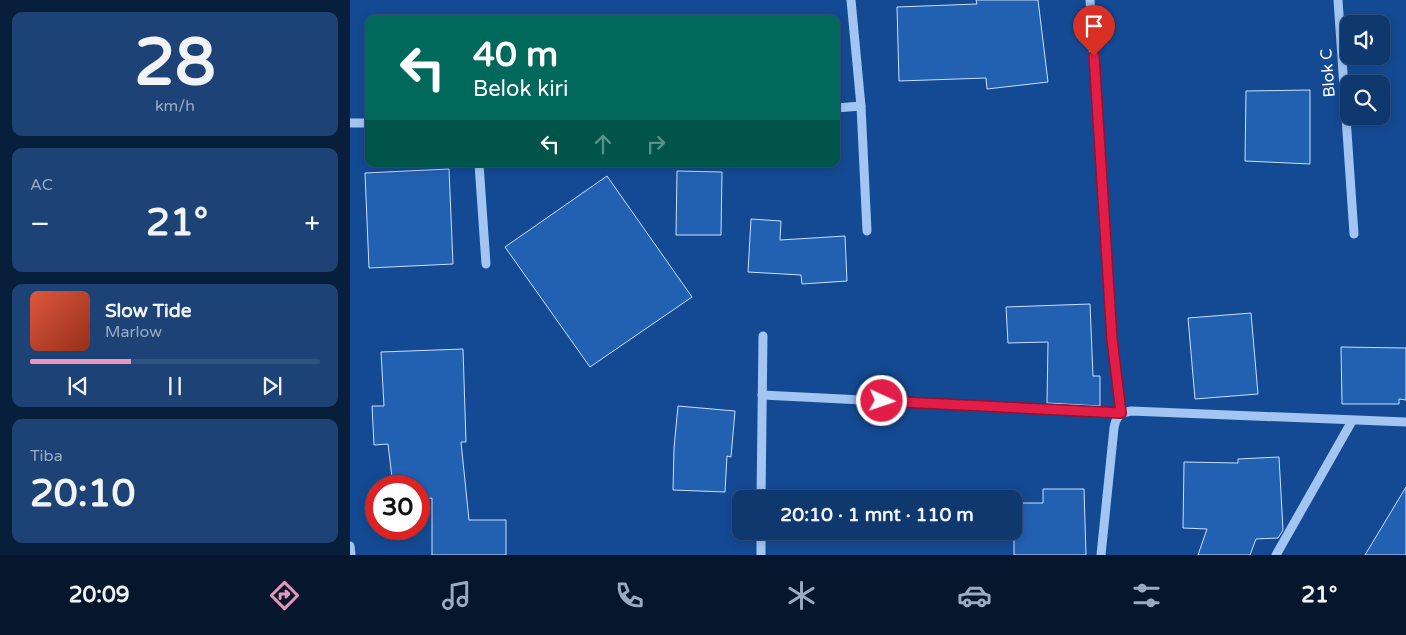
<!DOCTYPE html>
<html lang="id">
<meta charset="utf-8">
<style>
body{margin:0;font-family:"Varela Round",sans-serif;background:#1d4376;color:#f1f3f6;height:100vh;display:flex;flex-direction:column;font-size:19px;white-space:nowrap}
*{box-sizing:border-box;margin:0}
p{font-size:16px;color:#9bacc2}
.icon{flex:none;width:28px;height:28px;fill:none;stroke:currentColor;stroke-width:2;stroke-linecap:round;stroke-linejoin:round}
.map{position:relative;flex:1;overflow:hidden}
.sheet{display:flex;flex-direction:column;gap:12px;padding:12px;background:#081f3c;width:350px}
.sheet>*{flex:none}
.guide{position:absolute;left:15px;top:15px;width:475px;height:152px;border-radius:10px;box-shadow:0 2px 8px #0003,0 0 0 1px #2f5281;background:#00695c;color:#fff;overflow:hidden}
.tools{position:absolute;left:990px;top:15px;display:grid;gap:10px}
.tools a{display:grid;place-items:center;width:50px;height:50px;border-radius:10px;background:#0f386e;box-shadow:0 2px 8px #0003,0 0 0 1px #2f5281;font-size:25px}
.speed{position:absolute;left:15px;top:475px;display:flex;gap:10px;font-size:25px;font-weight:700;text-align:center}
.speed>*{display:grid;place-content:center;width:65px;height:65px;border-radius:50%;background:#0f386e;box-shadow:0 2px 8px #0003,0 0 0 1px #2f5281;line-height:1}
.speed .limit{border:8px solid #d22;background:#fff;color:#111}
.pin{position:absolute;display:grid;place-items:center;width:42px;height:42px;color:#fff;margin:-51px -21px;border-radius:50% 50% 50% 0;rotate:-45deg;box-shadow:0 0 5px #0007}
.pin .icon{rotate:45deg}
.me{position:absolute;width:55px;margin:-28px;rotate:93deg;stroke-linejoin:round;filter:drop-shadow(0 0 4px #0008)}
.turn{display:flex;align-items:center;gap:18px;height:105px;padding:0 25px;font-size:22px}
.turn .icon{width:65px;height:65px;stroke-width:2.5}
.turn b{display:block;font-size:35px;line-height:42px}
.lanes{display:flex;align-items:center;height:48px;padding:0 25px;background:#0003;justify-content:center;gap:25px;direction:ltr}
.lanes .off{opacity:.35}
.big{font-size:38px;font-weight:700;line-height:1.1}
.sheet .tile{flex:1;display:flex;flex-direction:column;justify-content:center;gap:8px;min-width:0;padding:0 18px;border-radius:10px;background:#1d4376}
.sheet .dial{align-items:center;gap:0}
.dial b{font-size:65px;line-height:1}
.song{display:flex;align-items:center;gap:15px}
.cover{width:60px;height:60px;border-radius:8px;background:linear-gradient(135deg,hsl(10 70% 55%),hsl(10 70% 35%))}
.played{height:5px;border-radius:2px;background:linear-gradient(90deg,#e797bd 35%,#2f5281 35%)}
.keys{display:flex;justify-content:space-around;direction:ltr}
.heat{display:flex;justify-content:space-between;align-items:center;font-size:28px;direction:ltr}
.trip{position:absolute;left:382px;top:490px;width:290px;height:50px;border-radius:10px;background:#0f386e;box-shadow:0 2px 8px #0003,0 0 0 1px #2f5281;font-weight:700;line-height:50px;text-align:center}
.tabs{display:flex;height:80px;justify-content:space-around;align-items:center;background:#06162c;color:#9bacc2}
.tabs .icon{width:35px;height:35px}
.tabs .on{color:#e797bd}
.tabs b{font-size:22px;color:#f1f3f6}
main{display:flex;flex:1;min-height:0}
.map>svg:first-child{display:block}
</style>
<main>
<section class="sheet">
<div class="tile dial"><b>28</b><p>km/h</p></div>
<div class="tile"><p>AC</p>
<div class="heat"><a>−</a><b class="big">21°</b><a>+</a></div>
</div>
<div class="tile">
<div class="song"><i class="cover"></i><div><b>Slow Tide</b><p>Marlow</p></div></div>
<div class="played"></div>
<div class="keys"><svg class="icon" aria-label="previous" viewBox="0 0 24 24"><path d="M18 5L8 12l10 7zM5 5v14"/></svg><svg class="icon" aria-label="pause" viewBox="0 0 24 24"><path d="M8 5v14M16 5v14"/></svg><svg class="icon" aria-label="next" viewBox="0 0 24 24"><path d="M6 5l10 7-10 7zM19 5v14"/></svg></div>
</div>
<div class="tile"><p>Tiba</p><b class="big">20:10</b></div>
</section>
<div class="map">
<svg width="1056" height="555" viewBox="0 0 1056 555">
<rect width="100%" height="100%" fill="#144a93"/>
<g fill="#2260b2" stroke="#c9e0fc">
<path d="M 626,0 L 688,0 L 698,82 L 637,89 L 636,78 L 549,81 L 547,7 L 627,4 Z"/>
<path d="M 960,90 L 960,164 L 895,161 L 896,91 Z"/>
<path d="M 99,169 L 103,264 L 19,268 L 15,173 Z"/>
<path d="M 327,171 L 372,172 L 371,235 L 326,235 Z"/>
<path d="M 257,176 L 342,297 L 240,367 L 155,247 Z"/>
<path d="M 401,219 L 431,221 L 430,240 L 495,236 L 497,281 L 452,284 L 451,275 L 398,272 Z"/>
<path d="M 740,304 L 743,376 L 750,376 L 750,406 L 697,403 L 698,342 L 658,343 L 656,307 Z"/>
<path d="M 901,313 L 908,394 L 845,399 L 838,318 Z"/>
<path d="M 991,347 L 1056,348 L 1056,400 L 1049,399 L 1049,404 L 992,404 Z"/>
<path d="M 113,349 L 116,442 L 111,442 L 119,520 L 156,520 L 156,555 L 82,555 L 82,498 L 69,500 L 69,486 L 43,486 L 38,444 L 24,445 L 22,406 L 34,406 L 31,352 Z"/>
<path d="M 328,406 L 385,411 L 381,457 L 377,456 L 375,492 L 323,490 L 324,448 Z"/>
<path d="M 929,457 L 933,530 L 928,538 L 906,539 L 900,555 L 848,555 L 857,529 L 833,528 L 834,462 L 888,463 L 888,459 Z"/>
<path d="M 1056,487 L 1056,555 L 1015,555 Z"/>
<path d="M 693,489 L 734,489 L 736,555 L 664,555 L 664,503 L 693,503 Z"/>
</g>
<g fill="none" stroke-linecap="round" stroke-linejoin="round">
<g stroke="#a2c5f2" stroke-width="9">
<path d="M 501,0 L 511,106 L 517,231"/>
<path d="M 988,0 L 1004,234"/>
<path d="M 486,108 L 511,106"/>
<path d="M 0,123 L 19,123"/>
<path d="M 129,164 L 136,264"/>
<path d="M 412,395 L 771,413 L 762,339 L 740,0"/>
<path d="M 411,499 L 413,336"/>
<path d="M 0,546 L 1,555"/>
<path d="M 411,555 L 411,531"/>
<path d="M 751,555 L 764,428 C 766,417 769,413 781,411 L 1056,422"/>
<path d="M 926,555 L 1002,421"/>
</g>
</g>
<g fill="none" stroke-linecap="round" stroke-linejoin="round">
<defs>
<path id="route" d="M 532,401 L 771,413 L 762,339 L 744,56"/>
</defs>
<use href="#route" stroke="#92132f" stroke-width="12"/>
<use href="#route" stroke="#e11d48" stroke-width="9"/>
</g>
<g text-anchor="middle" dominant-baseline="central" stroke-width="5" stroke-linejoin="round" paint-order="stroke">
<g font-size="16" fill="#fff" stroke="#144a93">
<text transform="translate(978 73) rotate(-94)">Blok C</text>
</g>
</g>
</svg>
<div class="tools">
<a><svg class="icon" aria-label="sound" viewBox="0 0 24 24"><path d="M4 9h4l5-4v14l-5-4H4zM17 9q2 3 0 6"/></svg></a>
<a><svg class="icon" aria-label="search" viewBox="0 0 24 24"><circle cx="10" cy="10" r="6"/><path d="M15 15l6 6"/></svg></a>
</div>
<div class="speed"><div class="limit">30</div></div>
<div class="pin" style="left:744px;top:56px;background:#d93025"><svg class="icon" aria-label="arrive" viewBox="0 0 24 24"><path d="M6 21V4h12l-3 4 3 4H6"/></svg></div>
<svg class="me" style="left:532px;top:401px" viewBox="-20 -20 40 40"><circle r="17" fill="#e11d48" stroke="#fff" stroke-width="3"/><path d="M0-11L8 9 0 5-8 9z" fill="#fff"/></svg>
<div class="trip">20:10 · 1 mnt · 110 m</div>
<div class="guide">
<div class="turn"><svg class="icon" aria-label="left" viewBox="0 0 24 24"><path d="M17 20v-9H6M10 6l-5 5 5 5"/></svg><div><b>40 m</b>Belok kiri</div></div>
<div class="lanes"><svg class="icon" aria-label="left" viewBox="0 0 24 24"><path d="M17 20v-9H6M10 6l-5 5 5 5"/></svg><svg class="icon off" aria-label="ahead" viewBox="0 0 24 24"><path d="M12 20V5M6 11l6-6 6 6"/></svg><svg class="icon off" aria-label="right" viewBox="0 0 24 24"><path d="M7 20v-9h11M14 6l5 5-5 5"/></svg></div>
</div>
</div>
</main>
<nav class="tabs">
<b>20:09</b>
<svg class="icon on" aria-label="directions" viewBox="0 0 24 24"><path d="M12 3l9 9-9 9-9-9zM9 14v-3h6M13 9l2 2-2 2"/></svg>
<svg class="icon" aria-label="music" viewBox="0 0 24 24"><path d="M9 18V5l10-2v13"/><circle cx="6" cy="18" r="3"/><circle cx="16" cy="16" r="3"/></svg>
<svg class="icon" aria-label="phone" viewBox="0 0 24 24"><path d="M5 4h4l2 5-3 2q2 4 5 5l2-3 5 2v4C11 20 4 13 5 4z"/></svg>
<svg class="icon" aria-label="climate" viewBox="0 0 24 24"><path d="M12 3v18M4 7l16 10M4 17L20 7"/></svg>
<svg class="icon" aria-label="car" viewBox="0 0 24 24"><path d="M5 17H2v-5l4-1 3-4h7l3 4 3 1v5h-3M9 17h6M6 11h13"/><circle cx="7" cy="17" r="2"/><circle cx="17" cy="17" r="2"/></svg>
<svg class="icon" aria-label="filters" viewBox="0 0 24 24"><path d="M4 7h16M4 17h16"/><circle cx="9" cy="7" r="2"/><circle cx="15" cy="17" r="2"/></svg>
<b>21°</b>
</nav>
